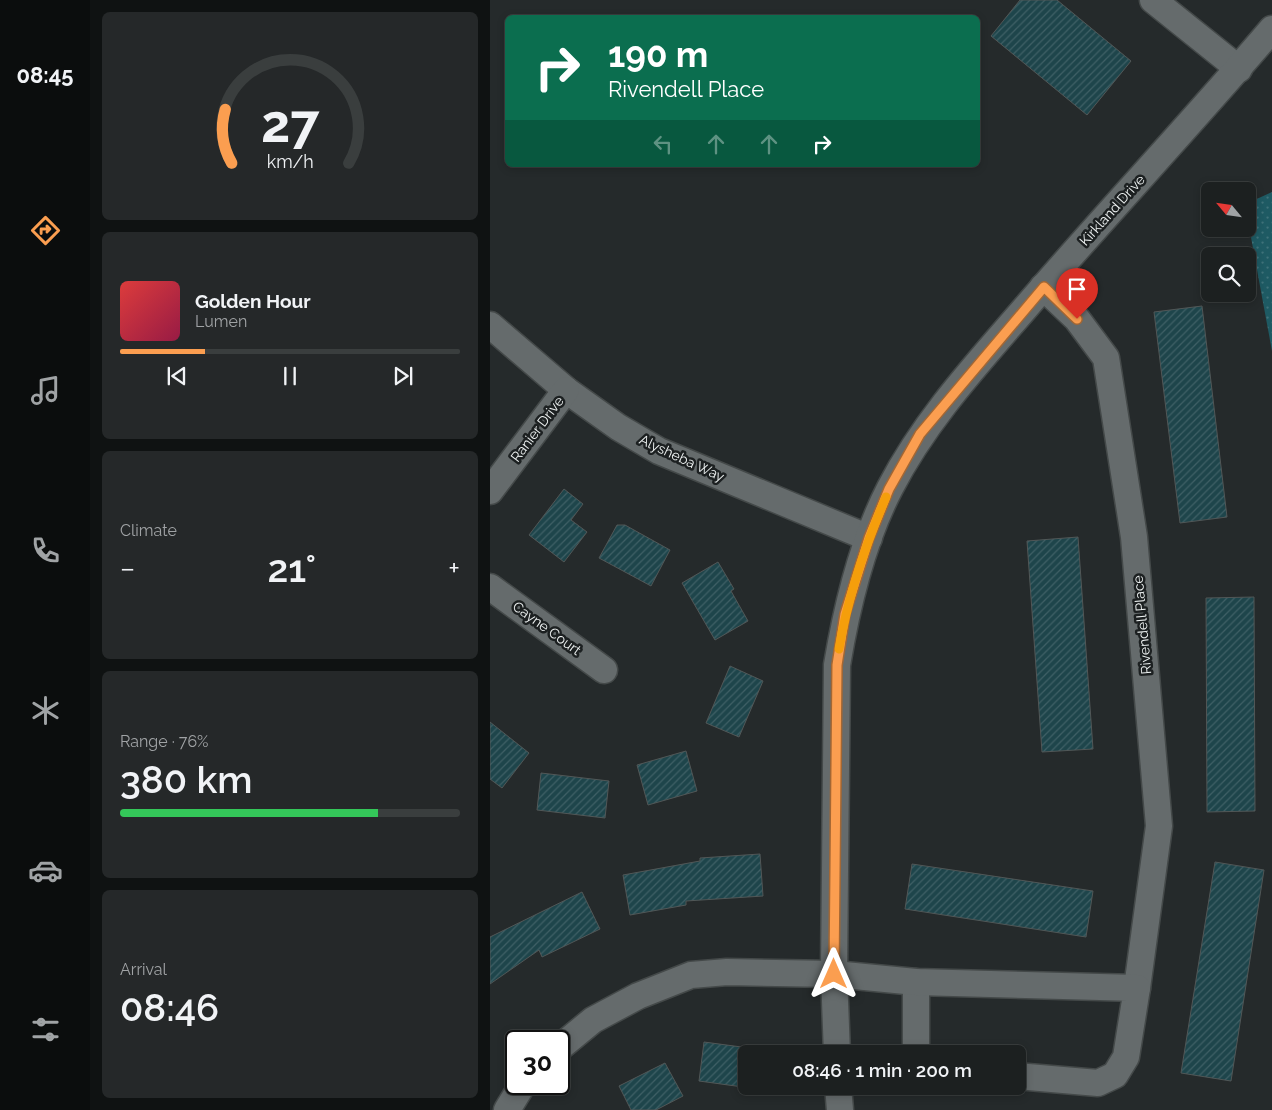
<!DOCTYPE html>
<meta charset="utf-8">
<style>
body{margin:0;font-family:Raleway,sans-serif;background:#252829;color:#f1f3f6;height:100vh;display:flex;flex-direction:column;font-size:19px;white-space:nowrap}
*{box-sizing:border-box;margin:0}
p{font-size:16px;color:#a0a3a5}
.icon{flex:none;width:28px;height:28px;fill:none;stroke:currentColor;stroke-width:2;stroke-linecap:round;stroke-linejoin:round}
.map{position:relative;flex:1;overflow:hidden}
.drawer{display:flex;flex-direction:column;gap:12px;padding:12px;background:#0f1212;width:400px}
.drawer>*{flex:none}
.top-card{position:absolute;left:15px;top:15px;width:475px;height:152px;border-radius:8px;box-shadow:0 2px 8px #0003,0 0 0 1px #3a3e3e;background:#0b6e4f;color:#fff;overflow:hidden}
.needle{width:32px;rotate:299deg}
.buttons{position:absolute;left:711px;top:182px;display:grid;gap:10px}
.buttons a{display:grid;place-items:center;width:55px;height:55px;border-radius:8px;background:#1c2020;box-shadow:0 2px 8px #0003,0 0 0 1px #3a3e3e;font-size:25px}
.speed{position:absolute;left:15px;top:1030px;display:flex;gap:10px;font-size:25px;font-weight:700;text-align:center}
.speed>*{display:grid;place-content:center;width:65px;height:65px;border-radius:50%;background:#1c2020;box-shadow:0 2px 8px #0003,0 0 0 1px #3a3e3e;line-height:1}
.speed .limit{border:2px solid #111;border-radius:8px;background:#fff;color:#111}
.pin{position:absolute;display:grid;place-items:center;width:42px;height:42px;color:#fff;margin:-51px -21px;border-radius:50% 50% 50% 0;rotate:-45deg;box-shadow:0 0 5px #0007}
.pin .icon{rotate:45deg}
.me{position:absolute;width:55px;margin:-28px;rotate:0deg;stroke-linejoin:round;filter:drop-shadow(0 0 4px #0008)}
.turn{display:flex;align-items:center;gap:18px;height:105px;padding:0 20px;font-size:22px}
.turn .icon{width:65px;height:65px;stroke-width:2.5}
.turn b{display:block;font-size:35px;line-height:42px}
.lanes{display:flex;align-items:center;height:48px;padding:0 20px;background:#0003;justify-content:center;gap:25px;direction:ltr}
.lanes .off{opacity:.35}
.big{font-size:38px;font-weight:600;line-height:1.1}
.drawer .card{flex:1;display:flex;flex-direction:column;justify-content:center;gap:8px;min-width:0;padding:0 18px;border-radius:8px;background:#252829}
.drawer .dial{align-items:center;gap:0}
.dial svg{height:130px;overflow:visible;fill:none;stroke:#3a3e3e;stroke-width:7;stroke-linecap:round;text-anchor:middle}
.dial text{fill:#f1f3f6;stroke:none}
.song{display:flex;align-items:center;gap:15px}
.cover{width:60px;height:60px;border-radius:8px;background:linear-gradient(135deg,hsl(0 70% 55%),hsl(340 70% 35%))}
.played{height:5px;border-radius:2px;background:linear-gradient(90deg,#fb9e50 25%,#3a3e3e 25%)}
.keys{display:flex;justify-content:space-around;direction:ltr}
.heat{display:flex;justify-content:space-between;align-items:center;font-size:28px;direction:ltr}
.charge{height:8px;border-radius:4px;background:linear-gradient(90deg,#34c759 76%,#3a3e3e 0)}
.trip{position:absolute;left:248px;top:1045px;width:288px;height:50px;border-radius:8px;background:#1c2020;box-shadow:0 2px 8px #0003,0 0 0 1px #3a3e3e;font-weight:600;line-height:50px;text-align:center}
main{display:flex;flex:1;min-height:0}
.tab-bar{display:flex;flex-direction:column;width:90px;justify-content:space-around;align-items:center;background:#0b0d0d;color:#a0a3a5}
.tab-bar .icon{width:35px;height:35px}
.tab-bar .selected{color:#fb9e50}
.tab-bar b{font-size:22px;color:#f1f3f6}
.map>svg:first-child{display:block}
</style>
<main>
<nav class="tab-bar">
<b>08:45</b>
<svg class="icon selected" aria-label="directions" viewBox="0 0 24 24"><path d="M12 3l9 9-9 9-9-9zM9 14v-3h6M13 9l2 2-2 2"/></svg>
<svg class="icon" aria-label="music" viewBox="0 0 24 24"><path d="M9 18V5l10-2v13"/><circle cx="6" cy="18" r="3"/><circle cx="16" cy="16" r="3"/></svg>
<svg class="icon" aria-label="phone" viewBox="0 0 24 24"><path d="M5 4h4l2 5-3 2q2 4 5 5l2-3 5 2v4C11 20 4 13 5 4z"/></svg>
<svg class="icon" aria-label="climate" viewBox="0 0 24 24"><path d="M12 3v18M4 7l16 10M4 17L20 7"/></svg>
<svg class="icon" aria-label="car" viewBox="0 0 24 24"><path d="M5 17H2v-5l4-1 3-4h7l3 4 3 1v5h-3M9 17h6M6 11h13"/><circle cx="7" cy="17" r="2"/><circle cx="17" cy="17" r="2"/></svg>
<svg class="icon" aria-label="filters" viewBox="0 0 24 24"><path d="M4 7h16M4 17h16"/><circle cx="9" cy="7" r="2"/><circle cx="15" cy="17" r="2"/></svg>
</nav>
<section class="drawer">
<div class="card dial"><svg viewBox="0 0 100 80">
<path d="M14 69A42 42 0 1 1 86 69"/>
<path d="M14 69A42 42 0 0 1 10 36" stroke="#fb9e50"/>
<text x="50" y="56" font-size="32" font-weight="700">27</text>
<text x="50" y="72" font-size="11">km/h</text>
</svg></div>
<div class="card">
<div class="song"><i class="cover"></i><div><b>Golden Hour</b><p>Lumen</p></div></div>
<div class="played"></div>
<div class="keys"><svg class="icon" aria-label="previous" viewBox="0 0 24 24"><path d="M18 5L8 12l10 7zM5 5v14"/></svg><svg class="icon" aria-label="pause" viewBox="0 0 24 24"><path d="M8 5v14M16 5v14"/></svg><svg class="icon" aria-label="next" viewBox="0 0 24 24"><path d="M6 5l10 7-10 7zM19 5v14"/></svg></div>
</div>
<div class="card"><p>Climate</p>
<div class="heat"><a>−</a><b class="big">21°</b><a>+</a></div>
</div>
<div class="card"><p>Range · 76%</p><b class="big">380 km</b><div class="charge"></div></div>
<div class="card"><p>Arrival</p><b class="big">08:46</b></div>
</section>
<div class="map">
<svg width="782" height="1110" viewBox="0 0 782 1110">
<defs>
<pattern id="grass-dots" width="8" height="8" patternUnits="userSpaceOnUse" patternTransform="scale(1.25)"><rect width="8" height="8" fill="#1e5a63"/><path d="M2 2h.1M6 6h.1" fill="none" stroke="#3f727a" stroke-width="1.8" stroke-linecap="round"/></pattern>
<pattern id="building-hatch" width="6" height="6" patternUnits="userSpaceOnUse" patternTransform="scale(1.25)"><rect width="6" height="6" fill="#1e454b"/><path d="M-1 1l2-2M0 6l6-6M5 7l2-2" fill="none" stroke="#3f6066"/></pattern>
</defs>
<rect width="100%" height="100%" fill="#252a2b"/>
<path fill="url(#grass-dots)" d="M 782,192 L 782,351 L 758,221 L 758,203 Z"/>
<g fill="url(#building-hatch)" stroke="#515757">
<path d="M 530,0 L 567,0 L 641,61 L 597,115 L 501,36 Z"/>
<path d="M 712,306 L 737,517 L 690,523 L 664,312 Z"/>
<path d="M 74,489 L 93,504 L 81,520 L 97,532 L 74,562 L 39,535 Z"/>
<path d="M 127,525 L 135,525 L 180,550 L 161,586 L 109,558 Z"/>
<path d="M 588,537 L 603,749 L 552,752 L 537,541 Z"/>
<path d="M 228,562 L 244,589 L 241,591 L 258,621 L 225,640 L 192,583 Z"/>
<path d="M 764,597 L 765,811 L 717,812 L 716,598 Z"/>
<path d="M 240,666 L 273,681 L 249,737 L 216,723 Z"/>
<path d="M 0,722 L 39,753 L 12,788 L 0,779 Z"/>
<path d="M 196,751 L 207,791 L 158,805 L 147,765 Z"/>
<path d="M 51,773 L 119,781 L 115,818 L 47,810 Z"/>
<path d="M 270,854 L 273,896 L 196,901 L 196,905 L 140,915 L 133,875 L 210,861 L 210,858 Z"/>
<path d="M 725,862 L 774,870 L 741,1081 L 691,1073 Z"/>
<path d="M 422,864 L 603,891 L 596,937 L 415,909 Z"/>
<path d="M 92,892 L 110,929 L 52,957 L 49,950 L 0,984 L 0,937 Z"/>
<path d="M 214,1042 L 259,1048 L 256,1054 L 253,1087 L 209,1081 Z"/>
<path d="M 175,1063 L 193,1096 L 166,1110 L 141,1110 L 129,1086 Z"/>
</g>
<g fill="none" stroke-linecap="round" stroke-linejoin="round">
<defs>
<g id="minor">
<path d="M 663,0 L 749,69"/>
<path d="M 553,287 L 587,319 L 616,358 L 644,537 L 669,826 L 647,988"/>
<path d="M 0,325 L 76,390 L 128,427 L 169,451 L 379,538"/>
<path d="M 0,491 L 76,390"/>
<path d="M 0,587 L 114,670"/>
<path d="M 426,982 L 426,1054"/>
<path d="M 69,1048 L 103,1020 L 148,996 L 201,975 L 237,972 L 344,974 L 426,982 L 647,988 L 636,1057 L 625,1075 L 608,1083 L 526,1076"/>
<path d="M 347,1054 L 344,974 L 347,665 C 357,605 372,542 400,488 C 435,420 487,364 537,306 C 617,213 702,123 782,29"/>
<path d="M 348,1086 L 350,1110"/>
<path d="M 17,1110 L 33,1084"/>
</g>
</defs>
<use href="#minor" stroke="#444949" stroke-width="29"/>
<use href="#minor" stroke="#656b6c" stroke-width="26"/>
</g>
<g fill="none" stroke-linecap="round" stroke-linejoin="round">
<defs>
<path id="route" d="M 344,974 L 347,665 L 355,614 L 379,538 L 399,489 L 430,434 L 554,287 L 587,319"/>
</defs>
<use href="#route" stroke="#a36734" stroke-width="12"/>
<use href="#route" stroke="#fb9e50" stroke-width="9"/>
<path stroke="#f59e0b" stroke-width="9" d="M 349,649 C 358,596 375,546 396,497"/>
</g>
<g text-anchor="middle" dominant-baseline="central" stroke-width="5" stroke-linejoin="round" paint-order="stroke">
<g font-size="14" fill="#f0f4f4" stroke="#1c2021">
<text transform="translate(622 210) rotate(-48)">Kirkland Drive</text>
<text transform="translate(47 429) rotate(-53)">Ranier Drive</text>
<text transform="translate(192 458) rotate(25)">Alysheba Way</text>
<text transform="translate(652 625) rotate(-95)">Rivendell Place</text>
<text transform="translate(57 628) rotate(36)">Cayne Court</text>
</g>
</g>
</svg>
<div class="buttons">
<a><svg class="needle" viewBox="-14 -14 28 28"><path d="M0-13l5 13h-10z" fill="#e53935"/><path d="M0 13l5-13h-10z" fill="#a0a3a5"/></svg></a>
<a><svg class="icon" aria-label="search" viewBox="0 0 24 24"><circle cx="10" cy="10" r="6"/><path d="M15 15l6 6"/></svg></a>
</div>
<div class="speed"><div class="limit">30</div></div>
<div class="pin" style="left:587px;top:319px;background:#d93025"><svg class="icon" aria-label="arrive" viewBox="0 0 24 24"><path d="M6 21V4h12l-3 4 3 4H6"/></svg></div>
<svg class="me" style="left:344px;top:974px" viewBox="-20 -20 40 40"><path d="M0-17L14 15 0 8-14 15z" fill="#fb9e50" stroke="#fff" stroke-width="4"/></svg>
<div class="trip">08:46 · 1 min · 200 m</div>
<div class="top-card">
<div class="turn"><svg class="icon" aria-label="right" viewBox="0 0 24 24"><path d="M7 20v-9h11M14 6l5 5-5 5"/></svg><div><b>190 m</b>Rivendell Place</div></div>
<div class="lanes"><svg class="icon off" aria-label="left" viewBox="0 0 24 24"><path d="M17 20v-9H6M10 6l-5 5 5 5"/></svg><svg class="icon off" aria-label="ahead" viewBox="0 0 24 24"><path d="M12 20V5M6 11l6-6 6 6"/></svg><svg class="icon off" aria-label="ahead" viewBox="0 0 24 24"><path d="M12 20V5M6 11l6-6 6 6"/></svg><svg class="icon" aria-label="right" viewBox="0 0 24 24"><path d="M7 20v-9h11M14 6l5 5-5 5"/></svg></div>
</div>
</div>
</main>
